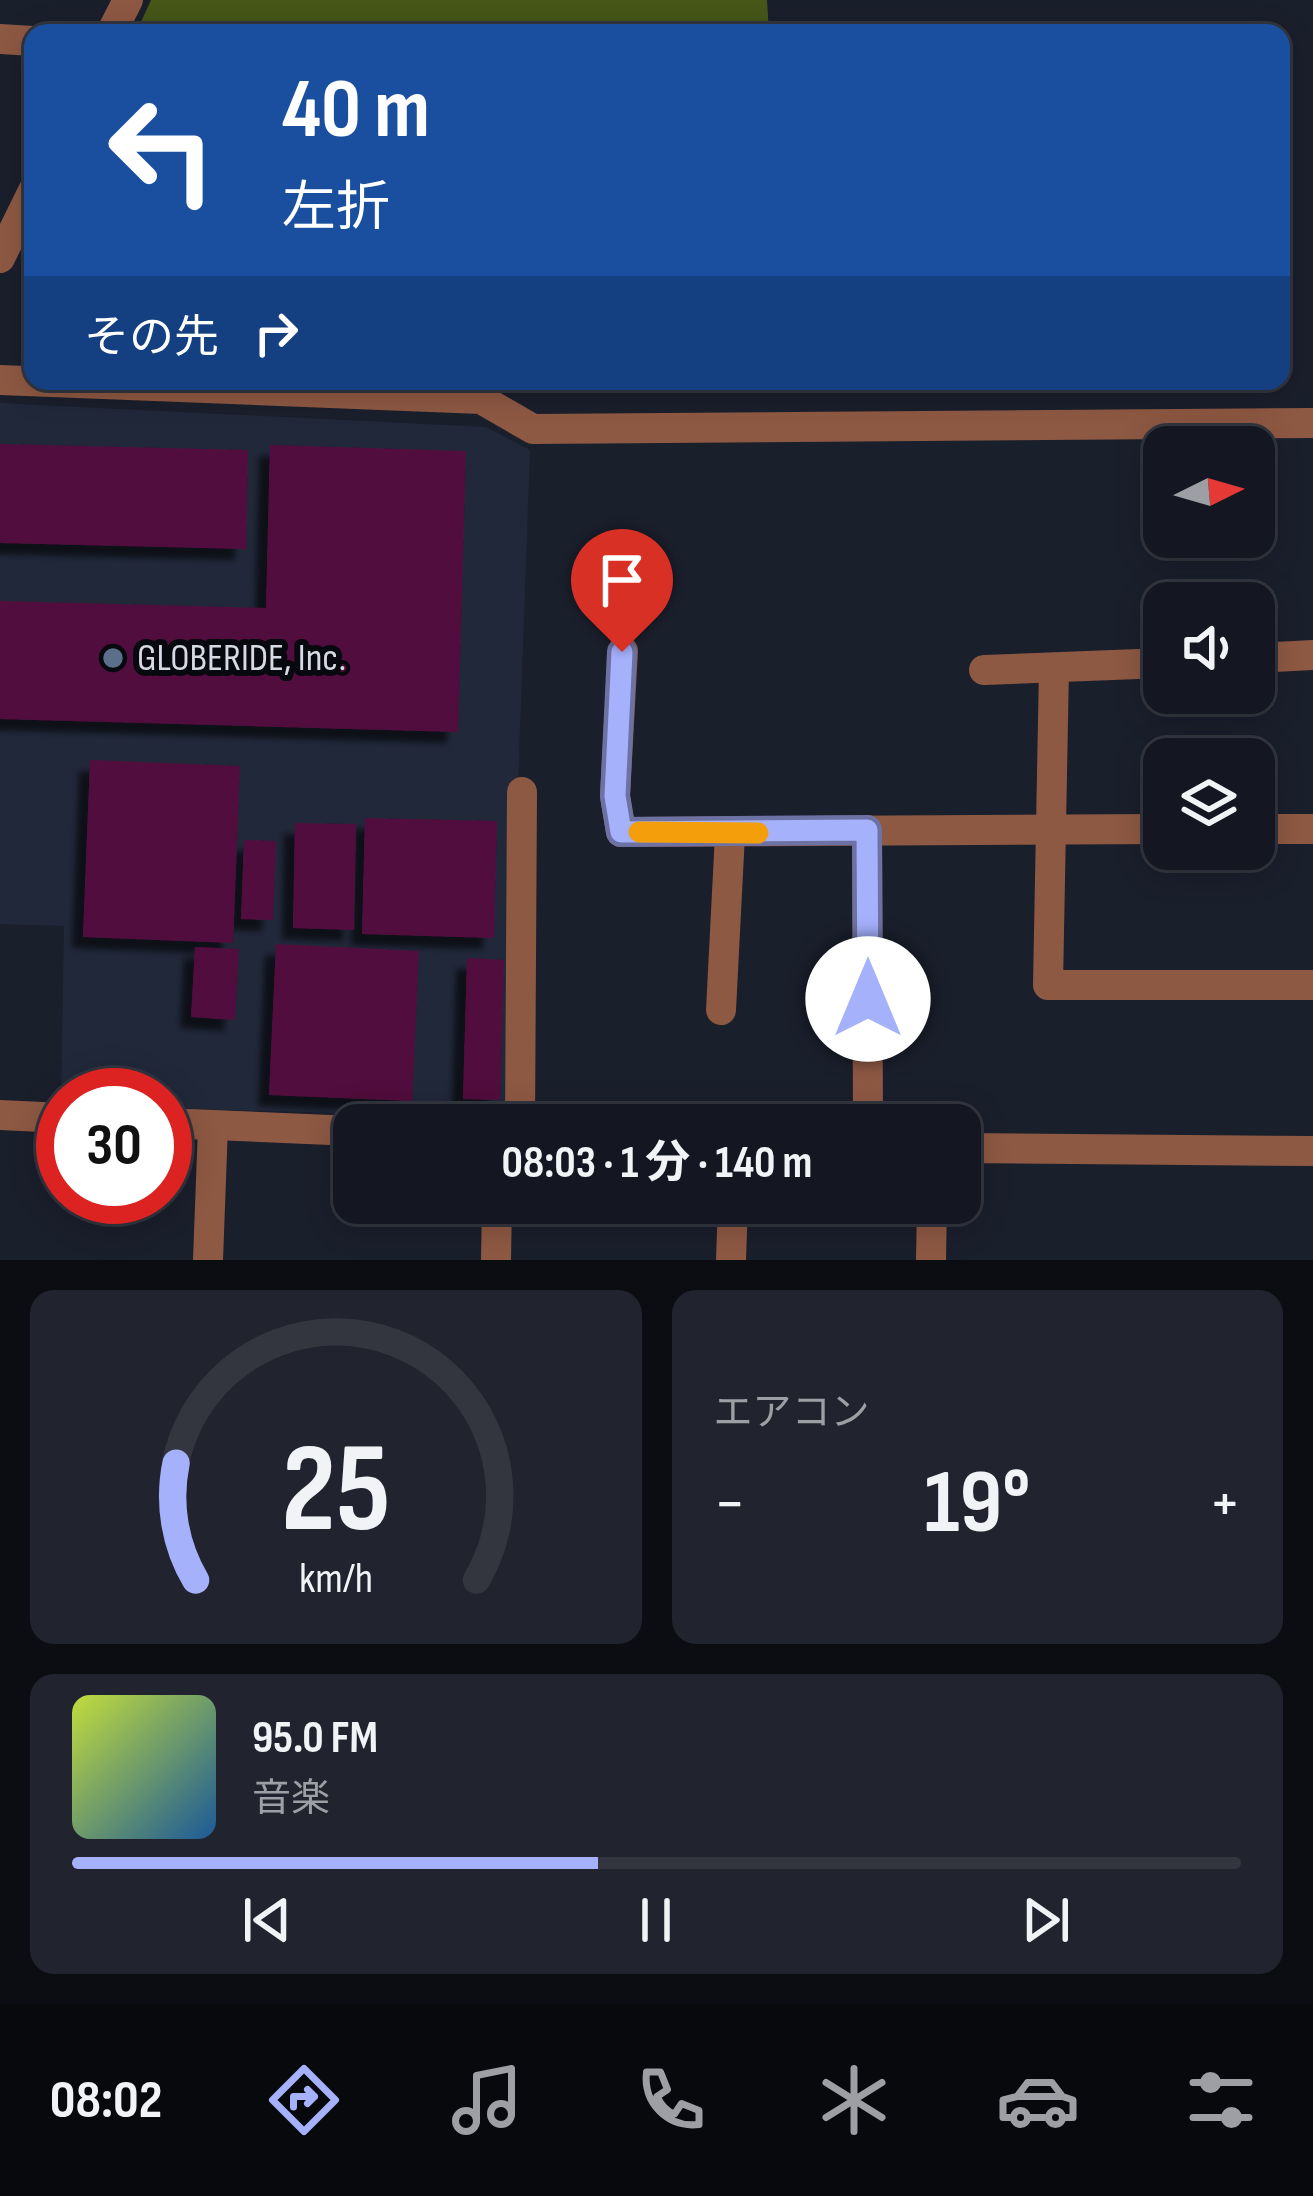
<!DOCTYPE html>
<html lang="ja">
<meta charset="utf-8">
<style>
body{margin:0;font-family:"Sofia Sans Condensed","Noto Sans JP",sans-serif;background:#21242e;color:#f1f3f6;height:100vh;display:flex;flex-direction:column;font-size:45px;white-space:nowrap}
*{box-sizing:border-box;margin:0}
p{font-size:39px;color:#9d9fa5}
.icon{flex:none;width:66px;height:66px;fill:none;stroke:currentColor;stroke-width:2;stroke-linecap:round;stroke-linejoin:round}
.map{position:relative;height:1260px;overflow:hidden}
.sheet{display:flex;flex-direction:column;gap:30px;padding:30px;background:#0b0d12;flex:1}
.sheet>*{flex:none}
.hud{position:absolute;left:24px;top:24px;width:1266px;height:366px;border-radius:24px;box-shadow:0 6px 30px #0003,0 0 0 3px #33363f;background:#1a4fa0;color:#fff;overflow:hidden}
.needle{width:78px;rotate:85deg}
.tools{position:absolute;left:1143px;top:426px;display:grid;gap:24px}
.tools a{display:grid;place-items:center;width:132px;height:132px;border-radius:24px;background:#141721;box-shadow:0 6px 30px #0003,0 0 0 3px #33363f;font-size:60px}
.speed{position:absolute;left:36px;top:1068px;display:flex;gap:24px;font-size:60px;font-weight:700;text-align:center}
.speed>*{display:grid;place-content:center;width:156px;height:156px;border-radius:50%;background:#141721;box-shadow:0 6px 30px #0003,0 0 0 3px #33363f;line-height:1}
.speed .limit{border:18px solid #d22;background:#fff;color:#111}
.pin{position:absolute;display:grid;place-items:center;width:102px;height:102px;color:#fff;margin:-123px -51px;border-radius:50% 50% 50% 0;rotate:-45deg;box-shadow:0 0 12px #0007}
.pin .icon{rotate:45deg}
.me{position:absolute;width:132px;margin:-66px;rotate:0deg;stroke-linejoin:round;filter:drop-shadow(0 0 9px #0008)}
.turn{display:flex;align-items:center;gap:42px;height:252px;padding:0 60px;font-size:54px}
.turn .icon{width:156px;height:156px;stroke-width:2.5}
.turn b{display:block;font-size:84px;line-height:102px}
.then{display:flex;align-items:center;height:114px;padding:0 60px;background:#0003;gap:24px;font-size:45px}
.big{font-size:90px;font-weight:700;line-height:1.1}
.sheet .widget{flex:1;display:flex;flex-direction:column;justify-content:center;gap:18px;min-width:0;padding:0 42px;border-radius:24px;background:#21242e}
.sheet .dial{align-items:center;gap:0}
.dial svg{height:312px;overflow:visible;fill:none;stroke:#33363f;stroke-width:7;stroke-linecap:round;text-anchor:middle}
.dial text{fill:#f1f3f6;stroke:none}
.song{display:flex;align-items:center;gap:36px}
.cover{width:144px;height:144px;border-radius:18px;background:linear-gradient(135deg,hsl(70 70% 55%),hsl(210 70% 35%))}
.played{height:12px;border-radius:6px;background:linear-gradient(90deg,#a6b1fc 45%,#33363f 45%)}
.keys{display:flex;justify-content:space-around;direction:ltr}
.heat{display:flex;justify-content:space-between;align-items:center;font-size:66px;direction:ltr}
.sheet .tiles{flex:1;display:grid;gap:30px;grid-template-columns:1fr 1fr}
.widget:last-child{grid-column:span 2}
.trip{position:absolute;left:333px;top:1104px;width:648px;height:120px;border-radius:24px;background:#141721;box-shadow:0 6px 30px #0003,0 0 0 3px #33363f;font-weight:700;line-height:120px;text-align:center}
.menu{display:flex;height:192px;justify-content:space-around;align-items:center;background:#08090d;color:#9d9fa5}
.menu .icon{width:84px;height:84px}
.menu .current{color:#a6b1fc}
.menu b{font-size:54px;color:#f1f3f6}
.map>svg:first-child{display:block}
</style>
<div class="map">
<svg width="1313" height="1260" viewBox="0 0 1313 1260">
<defs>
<filter id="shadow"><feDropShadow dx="-11" dy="11" stdDeviation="3" flood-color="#0009"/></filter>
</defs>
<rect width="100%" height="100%" fill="#1a1f2c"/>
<path fill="#21283a" d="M 0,403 L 486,427 L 530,450 L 506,1118 L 165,1108 L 165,1095 L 63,1095 L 61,1105 L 64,926 L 0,924 Z"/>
<path fill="#465718" d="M 151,0 L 767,0 L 769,33 L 136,33 Z"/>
<g fill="#510e3e" filter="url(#shadow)">
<path d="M 0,444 L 248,450 L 246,549 L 0,543 Z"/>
<path d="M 270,445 L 466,451 L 458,732 L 0,719 L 0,601 L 266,608 Z"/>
<path d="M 90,760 L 240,766 L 233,943 L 83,937 Z"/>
<path d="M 365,818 L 497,821 L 494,938 L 362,934 Z"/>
<path d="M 295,823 L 356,824 L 354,930 L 293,928 Z"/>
<path d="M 244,840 L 276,841 L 273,920 L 241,919 Z"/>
<path d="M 276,944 L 419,951 L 412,1101 L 269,1095 Z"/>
<path d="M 195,947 L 239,949 L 235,1020 L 191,1017 Z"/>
<path d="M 467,958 L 504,960 L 500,1100 L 463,1099 Z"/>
</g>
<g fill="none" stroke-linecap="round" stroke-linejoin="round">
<g stroke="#8e5943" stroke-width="30">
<path d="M 111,33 L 128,0"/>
<path d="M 0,39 L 33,41"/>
<path d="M 0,258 L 33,191"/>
<path d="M 0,380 L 481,399 L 533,429 L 1313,423"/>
<path d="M 623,651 L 615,796 L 621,832 L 1164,829"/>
<path d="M 1254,658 L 1313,655"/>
<path d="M 1054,668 L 1048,985 L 1313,985"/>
<path d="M 984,670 L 1164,663"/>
<path d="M 1254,829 L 1313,829"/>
<path d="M 867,830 L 868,1125"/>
<path d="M 721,1010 L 730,834"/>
<path d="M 0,1115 L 63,1118"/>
<path d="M 165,1123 L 354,1131"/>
<path d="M 520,1125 L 522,792"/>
<path d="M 960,1148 L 1313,1151"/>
<path d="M 208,1260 L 213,1126"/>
<path d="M 496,1260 L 497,1203"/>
<path d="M 731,1260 L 733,1203"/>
<path d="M 931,1260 L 932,1203"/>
</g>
</g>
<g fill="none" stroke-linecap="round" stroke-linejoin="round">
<defs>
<path id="route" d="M 622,652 L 615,796 L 621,832 L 867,830 L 868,999"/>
</defs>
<use href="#route" stroke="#6c73a4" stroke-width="30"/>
<use href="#route" stroke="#a6b1fc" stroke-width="21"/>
<path stroke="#f59e0b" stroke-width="21" d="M 639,832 L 758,833"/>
</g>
<circle fill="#5c6f8a" stroke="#07090f" stroke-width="4.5" cx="113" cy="658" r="12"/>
<g text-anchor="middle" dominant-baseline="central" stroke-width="12" stroke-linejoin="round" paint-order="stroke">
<g font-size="39" fill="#d7dae3" stroke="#07090f" text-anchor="start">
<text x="137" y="658">GLOBERIDE, Inc.</text>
</g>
</g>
</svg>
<div class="tools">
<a><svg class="needle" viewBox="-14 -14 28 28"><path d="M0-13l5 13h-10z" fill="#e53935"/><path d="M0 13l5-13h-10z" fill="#9d9fa5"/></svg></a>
<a><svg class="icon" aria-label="sound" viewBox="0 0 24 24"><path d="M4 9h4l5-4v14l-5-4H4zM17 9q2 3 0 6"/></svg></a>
<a><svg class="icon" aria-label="layers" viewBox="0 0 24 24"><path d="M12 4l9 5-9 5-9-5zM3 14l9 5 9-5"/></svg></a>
</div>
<div class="speed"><div class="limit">30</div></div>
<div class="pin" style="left:622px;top:652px;background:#d93025"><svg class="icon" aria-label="arrive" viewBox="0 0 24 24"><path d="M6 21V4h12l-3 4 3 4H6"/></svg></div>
<svg class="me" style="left:868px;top:999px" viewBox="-20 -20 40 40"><circle r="19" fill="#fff"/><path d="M0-13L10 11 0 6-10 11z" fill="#a6b1fc"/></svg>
<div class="trip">08:03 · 1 分 · 140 m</div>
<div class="hud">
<div class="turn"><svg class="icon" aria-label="left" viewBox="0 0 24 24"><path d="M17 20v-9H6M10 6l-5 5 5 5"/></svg><div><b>40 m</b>左折</div></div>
<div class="then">その先<svg class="icon" aria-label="right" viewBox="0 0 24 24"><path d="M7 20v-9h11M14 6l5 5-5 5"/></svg></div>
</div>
</div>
<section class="sheet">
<div class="tiles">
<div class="widget dial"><svg viewBox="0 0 100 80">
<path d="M14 69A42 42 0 1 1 86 69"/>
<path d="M14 69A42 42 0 0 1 9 39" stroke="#a6b1fc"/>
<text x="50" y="56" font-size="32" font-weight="700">25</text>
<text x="50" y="72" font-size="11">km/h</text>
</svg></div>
<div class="widget"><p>エアコン</p>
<div class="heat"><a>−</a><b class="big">19°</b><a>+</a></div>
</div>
<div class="widget">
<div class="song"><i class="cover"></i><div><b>95.0 FM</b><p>音楽</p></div></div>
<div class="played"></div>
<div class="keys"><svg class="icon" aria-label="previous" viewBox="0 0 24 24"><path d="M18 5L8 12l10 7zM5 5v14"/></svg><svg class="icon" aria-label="pause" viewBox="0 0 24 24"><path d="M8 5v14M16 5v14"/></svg><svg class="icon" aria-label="next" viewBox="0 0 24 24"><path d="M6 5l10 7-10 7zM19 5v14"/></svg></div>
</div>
</div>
</section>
<nav class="menu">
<b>08:02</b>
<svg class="icon current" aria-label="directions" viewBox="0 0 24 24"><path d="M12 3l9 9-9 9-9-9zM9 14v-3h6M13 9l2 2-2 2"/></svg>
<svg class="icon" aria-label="music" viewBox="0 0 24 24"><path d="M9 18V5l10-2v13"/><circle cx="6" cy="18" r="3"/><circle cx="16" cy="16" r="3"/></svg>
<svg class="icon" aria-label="phone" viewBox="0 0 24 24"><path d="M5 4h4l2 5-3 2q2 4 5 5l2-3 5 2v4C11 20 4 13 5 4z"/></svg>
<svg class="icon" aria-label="climate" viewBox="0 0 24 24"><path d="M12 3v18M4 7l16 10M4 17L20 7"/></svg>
<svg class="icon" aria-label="car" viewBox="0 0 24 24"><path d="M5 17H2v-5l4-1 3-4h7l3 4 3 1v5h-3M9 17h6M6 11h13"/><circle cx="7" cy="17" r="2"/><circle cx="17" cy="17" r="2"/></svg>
<svg class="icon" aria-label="filters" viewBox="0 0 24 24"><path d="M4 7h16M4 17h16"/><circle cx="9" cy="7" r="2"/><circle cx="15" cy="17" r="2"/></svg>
</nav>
